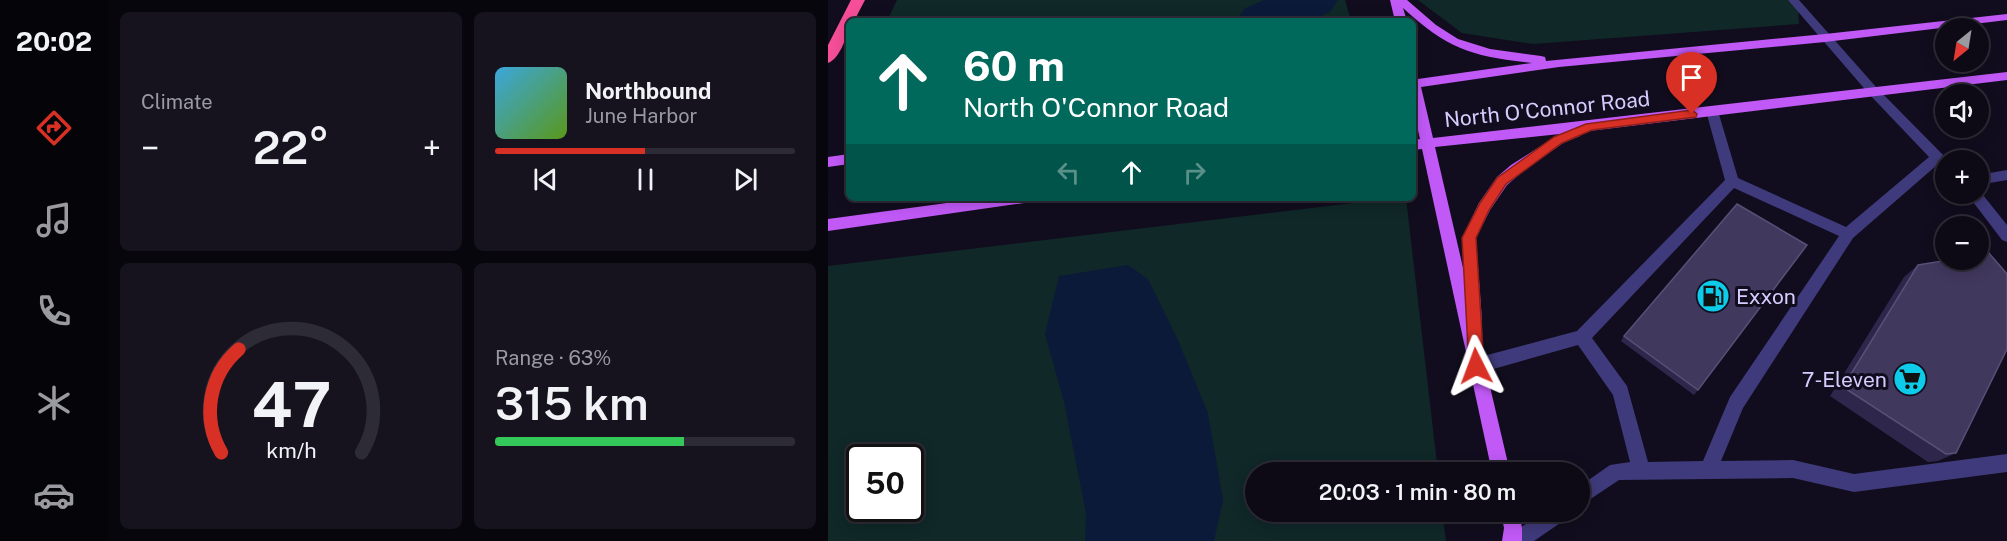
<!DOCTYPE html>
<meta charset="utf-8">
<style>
body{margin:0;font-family:"Public Sans",sans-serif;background:#16131f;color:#f1f3f6;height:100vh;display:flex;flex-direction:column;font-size:22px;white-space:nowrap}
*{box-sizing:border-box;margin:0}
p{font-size:20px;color:#9a9aa1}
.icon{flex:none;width:33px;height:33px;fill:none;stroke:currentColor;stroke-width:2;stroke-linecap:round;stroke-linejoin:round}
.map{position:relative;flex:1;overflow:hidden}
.sheet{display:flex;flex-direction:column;gap:12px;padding:12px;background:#07060c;width:720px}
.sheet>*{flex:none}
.banner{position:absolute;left:18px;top:18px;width:570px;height:183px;border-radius:9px;box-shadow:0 3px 15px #0003,0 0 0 2px #2d2b35;background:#00695c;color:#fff;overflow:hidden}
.needle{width:39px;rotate:210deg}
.fabs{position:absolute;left:1107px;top:18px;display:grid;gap:12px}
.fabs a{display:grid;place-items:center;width:54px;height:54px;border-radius:50%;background:#0d0a16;box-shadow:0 3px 15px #0003,0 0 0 2px #2d2b35;font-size:30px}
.speed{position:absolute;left:18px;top:444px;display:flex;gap:12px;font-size:30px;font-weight:700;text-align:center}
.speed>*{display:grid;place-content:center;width:78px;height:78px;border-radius:50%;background:#0d0a16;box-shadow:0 3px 15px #0003,0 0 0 2px #2d2b35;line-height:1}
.speed .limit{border:3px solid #111;border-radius:9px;background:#fff;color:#111}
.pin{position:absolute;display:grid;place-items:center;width:51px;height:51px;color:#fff;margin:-62px -26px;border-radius:50% 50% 50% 0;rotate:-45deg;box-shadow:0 0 6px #0007}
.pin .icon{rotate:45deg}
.me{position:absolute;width:66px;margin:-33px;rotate:357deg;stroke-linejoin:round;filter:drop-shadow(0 0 4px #0008)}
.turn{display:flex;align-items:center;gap:21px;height:126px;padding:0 18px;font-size:27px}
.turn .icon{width:78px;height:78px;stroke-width:2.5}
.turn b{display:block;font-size:42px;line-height:51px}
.lanes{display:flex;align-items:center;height:57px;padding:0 18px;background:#0003;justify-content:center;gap:30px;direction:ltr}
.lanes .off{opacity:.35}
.big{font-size:45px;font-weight:600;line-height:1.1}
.sheet .card{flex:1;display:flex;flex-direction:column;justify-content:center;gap:9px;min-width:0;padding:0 21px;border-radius:9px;background:#16131f}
.sheet .dial{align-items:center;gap:0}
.dial svg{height:156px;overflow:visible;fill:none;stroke:#2d2b35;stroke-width:7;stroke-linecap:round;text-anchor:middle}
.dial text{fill:#f1f3f6;stroke:none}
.song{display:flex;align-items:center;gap:18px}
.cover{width:72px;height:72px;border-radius:9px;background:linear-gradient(135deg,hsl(200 70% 55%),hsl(90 70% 35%))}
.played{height:6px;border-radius:3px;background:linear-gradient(90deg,#d93025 50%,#2d2b35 50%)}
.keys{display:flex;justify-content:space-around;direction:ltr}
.heat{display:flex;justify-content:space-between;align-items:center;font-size:33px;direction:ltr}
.charge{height:9px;border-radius:4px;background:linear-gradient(90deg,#34c759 63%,#2d2b35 0)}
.sheet .tiles{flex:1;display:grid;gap:12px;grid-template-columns:repeat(2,1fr)}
.trip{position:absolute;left:417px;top:462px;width:345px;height:60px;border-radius:30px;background:#0d0a16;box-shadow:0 3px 15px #0003,0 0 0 2px #2d2b35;font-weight:600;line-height:60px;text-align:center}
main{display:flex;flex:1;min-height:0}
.menu{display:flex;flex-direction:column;width:108px;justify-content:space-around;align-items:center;background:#050409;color:#9a9aa1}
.menu .icon{width:42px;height:42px}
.menu .selected{color:#d93025}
.menu b{font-size:27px;color:#f1f3f6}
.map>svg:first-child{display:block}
</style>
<main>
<nav class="menu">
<b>20:02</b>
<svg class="icon selected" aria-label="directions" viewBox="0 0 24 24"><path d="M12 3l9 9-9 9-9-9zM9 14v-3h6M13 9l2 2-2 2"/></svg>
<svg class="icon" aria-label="music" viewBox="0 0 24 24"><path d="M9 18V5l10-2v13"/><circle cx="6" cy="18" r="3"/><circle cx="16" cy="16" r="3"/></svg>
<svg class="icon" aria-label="phone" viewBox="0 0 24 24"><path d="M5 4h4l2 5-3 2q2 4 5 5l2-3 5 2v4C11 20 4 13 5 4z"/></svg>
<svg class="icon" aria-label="climate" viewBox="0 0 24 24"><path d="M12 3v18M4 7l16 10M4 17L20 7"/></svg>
<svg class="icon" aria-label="car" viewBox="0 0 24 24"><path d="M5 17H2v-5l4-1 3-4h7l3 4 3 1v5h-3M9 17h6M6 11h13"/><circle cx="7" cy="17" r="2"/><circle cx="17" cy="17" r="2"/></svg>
</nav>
<section class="sheet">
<div class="tiles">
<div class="card"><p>Climate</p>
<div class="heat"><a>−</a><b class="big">22°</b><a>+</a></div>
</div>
<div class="card">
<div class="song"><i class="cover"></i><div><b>Northbound</b><p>June Harbor</p></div></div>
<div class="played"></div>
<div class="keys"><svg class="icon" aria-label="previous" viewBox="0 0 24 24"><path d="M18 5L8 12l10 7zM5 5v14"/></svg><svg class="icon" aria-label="pause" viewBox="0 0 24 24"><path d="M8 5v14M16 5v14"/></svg><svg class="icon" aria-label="next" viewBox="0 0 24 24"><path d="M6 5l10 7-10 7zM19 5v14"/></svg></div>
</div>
<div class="card dial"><svg viewBox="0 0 100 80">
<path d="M14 69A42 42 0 1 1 86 69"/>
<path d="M14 69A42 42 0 0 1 23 16" stroke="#d93025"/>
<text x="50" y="56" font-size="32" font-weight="700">47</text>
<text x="50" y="72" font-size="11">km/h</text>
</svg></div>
<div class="card"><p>Range · 63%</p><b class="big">315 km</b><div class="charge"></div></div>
</div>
</section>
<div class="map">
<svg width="1179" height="541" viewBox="0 0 1179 541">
<rect width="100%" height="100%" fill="#110d1e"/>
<g fill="#102828" fill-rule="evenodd">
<path d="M 69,0 L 517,0 L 523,21 L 59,21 Z"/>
<path d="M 590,0 L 963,0 L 970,7 L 971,24 L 705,44 L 634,33 Z"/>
<path d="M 567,198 L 578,198 L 610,472 L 428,472 L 428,512 L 614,512 L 618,541 L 0,541 L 0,266 ZM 32,458 L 82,458 L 82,508 L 32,508 Z"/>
</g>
<path fill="#0b1a39" d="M 300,265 L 320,279 L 349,338 L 380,413 L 395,500 L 386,541 L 257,541 L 258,513 L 236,402 L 217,334 L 231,276 Z"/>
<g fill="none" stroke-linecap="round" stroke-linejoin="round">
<path fill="#0b1a39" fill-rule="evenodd" d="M 436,0 L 510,0 L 502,12 L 482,21 L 408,21 L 416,9 Z"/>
<g fill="#3f3a7b" fill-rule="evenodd">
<path d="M 960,0 L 971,0 L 1049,88 L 1120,160 L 1118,160 L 1118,167 L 1109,165 L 1025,238 L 915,408 L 893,461 L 965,460 L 1026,474 L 1179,454 L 1179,472 L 1026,492 L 965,478 L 791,480 L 752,506 L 752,486 L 782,465 L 802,462 L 785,395 L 750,345 L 648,374 L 642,371 L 640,366 L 642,361 L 648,358 L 749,331 L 897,180 L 878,111 L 880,108 L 884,107 L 890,111 L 910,178 L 1018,227 L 1101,157 L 1041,94 ZM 906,188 L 1011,236 L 902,397 L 875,461 L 820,462 L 799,386 L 764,338 Z"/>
<path d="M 1179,170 L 1179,180 L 1150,185 L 1150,175 Z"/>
<path d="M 1151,190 L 1179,225 L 1179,242 L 1174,240 L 1139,194 L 1150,194 Z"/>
<path d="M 716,512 L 740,512 L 738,519 L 706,541 L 680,541 L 683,534 Z"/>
</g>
<g fill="#c159f7" fill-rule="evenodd">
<path d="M 562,0 L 579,0 L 608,25 L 630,39 L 662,49 L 713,56 L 717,57 L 718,61 L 997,34 L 1179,14 L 1179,20 L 997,42 L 731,67 L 593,87 L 605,138 L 1179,72 L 1179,80 L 753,132 L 752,136 L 735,143 L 693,173 L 679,185 L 662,210 L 648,238 L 654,321 L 648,327 L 682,472 L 664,472 L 594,149 L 585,150 L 585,140 L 592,139 L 585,108 L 585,76 L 590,79 L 704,63 C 643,56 621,50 575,8 L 579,21 L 567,21 ZM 732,134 L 683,165 L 669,177 L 651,203 L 634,238 L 636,272 L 607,147 Z"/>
<path d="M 21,154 L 21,164 L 0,167 L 0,157 Z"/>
<path d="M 156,198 L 203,198 L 196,203 L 0,231 L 0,219 Z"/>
<path d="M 673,512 L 691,512 L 694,528 L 694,541 L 674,541 L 676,528 Z"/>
</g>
<path fill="#f64e99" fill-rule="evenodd" d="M 23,0 L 37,0 L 26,21 L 21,21 C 21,33 12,59 0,63 L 0,45 Z"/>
</g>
<g fill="#2f274b">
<path d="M 1090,265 L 1128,453 L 1110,461 L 1100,462 L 1002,396 L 1076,277 Z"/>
<path d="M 796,336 L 870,390 L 866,395 L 793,341 Z"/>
</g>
<g fill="#41385e" stroke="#585077" stroke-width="1.5">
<path d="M 909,204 L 979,245 L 870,390 L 796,336 Z"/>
<path d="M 1160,252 L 1179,274 L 1179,349 L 1128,453 L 1118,454 L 1015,387 L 1090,265 L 1121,260 L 1150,260 L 1150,254 Z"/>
</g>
<path fill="#d93025" stroke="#8d1f18" stroke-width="1.5" d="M 864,110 L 869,114 L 868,117 L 764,130 L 734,143 L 678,184 L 661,210 L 648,238 L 656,366 L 654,370 L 648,372 L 643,370 L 641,366 L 634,238 L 652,203 L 669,178 L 726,137 L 758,124 Z"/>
<defs>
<symbol id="fuel-disc" viewBox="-11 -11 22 22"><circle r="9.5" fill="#0cccea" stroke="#110d1e"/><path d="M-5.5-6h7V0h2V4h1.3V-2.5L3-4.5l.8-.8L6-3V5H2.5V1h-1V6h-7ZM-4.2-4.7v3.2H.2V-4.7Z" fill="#111"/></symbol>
<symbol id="supermarket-disc" viewBox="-11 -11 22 22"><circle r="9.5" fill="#0cccea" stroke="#110d1e"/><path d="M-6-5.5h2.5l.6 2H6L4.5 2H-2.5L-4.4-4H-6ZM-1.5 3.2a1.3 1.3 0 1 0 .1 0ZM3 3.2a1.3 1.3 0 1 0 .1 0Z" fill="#111"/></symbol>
</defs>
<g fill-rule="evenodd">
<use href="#fuel-disc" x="866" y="277" width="38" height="38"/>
<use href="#supermarket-disc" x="1063" y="360" width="38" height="38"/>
</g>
<g text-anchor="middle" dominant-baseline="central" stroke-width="6" stroke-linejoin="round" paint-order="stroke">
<g font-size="21" fill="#d4cdfd" stroke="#110d1e">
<text transform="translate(719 109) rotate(-6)">North O'Connor Road</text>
</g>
<g font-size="21" fill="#d4cdfd" stroke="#110d1e" text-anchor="start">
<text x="908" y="296">Exxon</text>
<text x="1059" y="379" text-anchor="end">7-Eleven</text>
</g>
</g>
</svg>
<div class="fabs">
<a><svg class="needle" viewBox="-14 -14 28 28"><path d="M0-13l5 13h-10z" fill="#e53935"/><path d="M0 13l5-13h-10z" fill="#9a9aa1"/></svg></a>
<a><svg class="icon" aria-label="sound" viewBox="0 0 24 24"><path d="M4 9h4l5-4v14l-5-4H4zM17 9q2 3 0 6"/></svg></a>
<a>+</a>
<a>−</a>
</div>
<div class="speed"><div class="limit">50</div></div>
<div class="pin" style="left:864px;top:114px;background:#d93025"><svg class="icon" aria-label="arrive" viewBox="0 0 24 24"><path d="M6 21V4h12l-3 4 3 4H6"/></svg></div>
<svg class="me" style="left:648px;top:366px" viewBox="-20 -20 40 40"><path d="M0-17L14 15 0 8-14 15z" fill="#d93025" stroke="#fff" stroke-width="4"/></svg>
<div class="trip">20:03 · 1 min · 80 m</div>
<div class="banner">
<div class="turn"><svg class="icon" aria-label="ahead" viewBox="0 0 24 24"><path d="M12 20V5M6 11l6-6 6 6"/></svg><div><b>60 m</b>North O'Connor Road</div></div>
<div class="lanes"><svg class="icon off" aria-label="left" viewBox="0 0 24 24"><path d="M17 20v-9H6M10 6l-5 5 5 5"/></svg><svg class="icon" aria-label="ahead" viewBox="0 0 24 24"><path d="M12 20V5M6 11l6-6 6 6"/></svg><svg class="icon off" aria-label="right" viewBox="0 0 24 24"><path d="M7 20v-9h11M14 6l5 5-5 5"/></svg></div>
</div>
</div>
</main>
